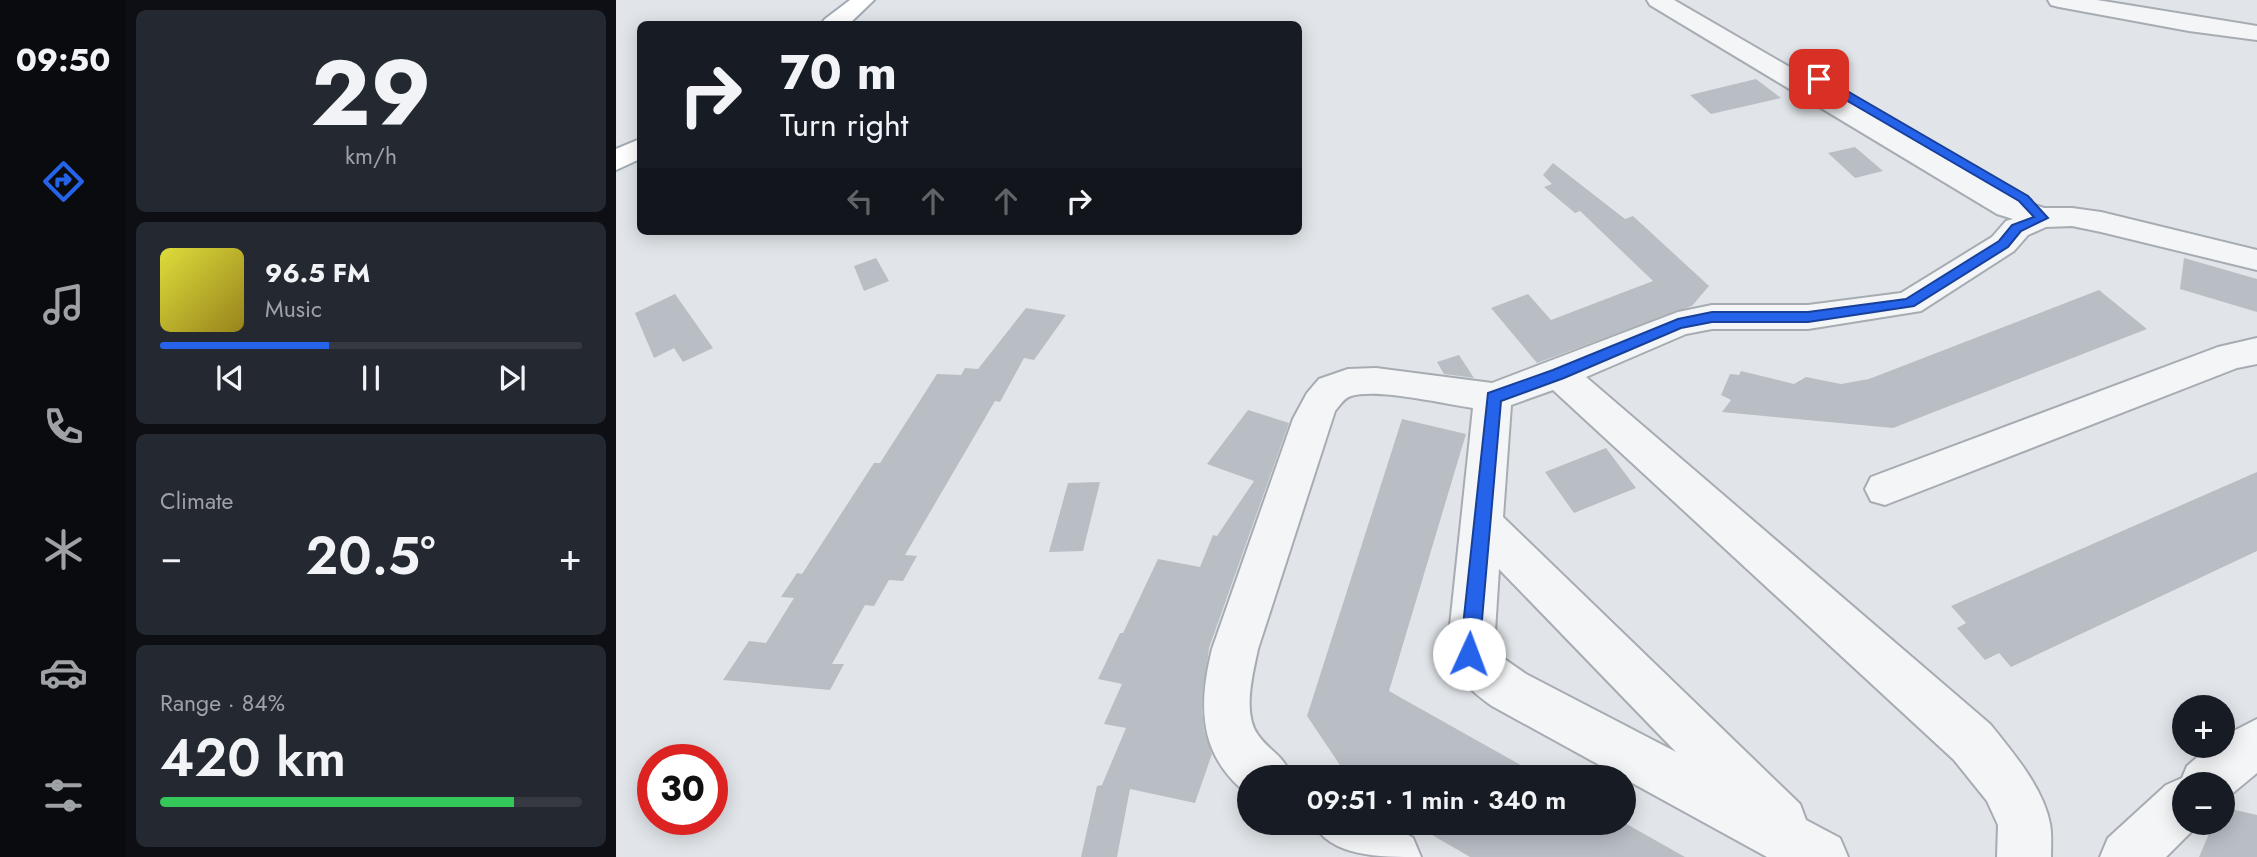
<!DOCTYPE html>
<meta charset="utf-8">
<style>
body{margin:0;font-family:Jost,sans-serif;background:#242831;color:#f1f3f6;height:100vh;display:flex;flex-direction:column;font-size:26px;white-space:nowrap}
*{box-sizing:border-box;margin:0}
p{font-size:23px;color:#9ea1a6}
.icon{flex:none;width:38px;height:38px;fill:none;stroke:currentColor;stroke-width:2;stroke-linecap:round;stroke-linejoin:round}
.map{position:relative;flex:1;overflow:hidden}
.sheet{display:flex;flex-direction:column;gap:10px;padding:10px;background:#0d0f14;width:490px}
.sheet>*{flex:none}
.top-card{position:absolute;left:21px;top:21px;width:665px;height:214px;border-radius:10px;box-shadow:0 4px 18px #0003;background:#171b24;color:#f1f3f6;overflow:hidden}
.controls{position:absolute;left:1556px;top:695px;display:grid;gap:14px}
.controls a{display:grid;place-items:center;width:63px;height:63px;border-radius:50%;background:#171b24;box-shadow:0 4px 18px #0003;font-size:35px}
.speed{position:absolute;left:21px;top:744px;display:flex;gap:14px;font-size:35px;font-weight:700;text-align:center}
.speed>*{display:grid;place-content:center;width:91px;height:91px;border-radius:50%;background:#171b24;box-shadow:0 4px 18px #0003;line-height:1}
.speed .limit{border:10px solid #d22;background:#fff;color:#111}
.pin{position:absolute;display:grid;place-items:center;width:60px;height:60px;color:#fff;margin:-30px;border-radius:14px;box-shadow:0 4px 10px #0006}
.me{position:absolute;width:77px;margin:-38px;rotate:2deg;stroke-linejoin:round;filter:drop-shadow(0 0 5px #0008)}
.turn{display:flex;align-items:center;gap:24px;height:147px;padding:0 28px;font-size:32px}
.turn .icon{width:91px;height:91px;stroke-width:2.5}
.turn b{display:block;font-size:49px;line-height:60px}
.lanes{display:flex;align-items:center;height:66px;padding:0 28px;background:#0003;justify-content:center;gap:35px;direction:ltr}
.lanes .off{opacity:.35}
.big{font-size:52px;font-weight:600;line-height:1.1}
.sheet .widget{flex:1;display:flex;flex-direction:column;justify-content:center;gap:10px;min-width:0;padding:0 24px;border-radius:10px;background:#242831}
.sheet .dial{align-items:center;gap:0}
.dial b{font-size:91px;line-height:1}
.song{display:flex;align-items:center;gap:21px}
.cover{width:84px;height:84px;border-radius:10px;background:linear-gradient(135deg,hsl(60 70% 55%),hsl(50 70% 35%))}
.played{height:7px;border-radius:4px;background:linear-gradient(90deg,#2563eb 40%,#363941 40%)}
.keys{display:flex;justify-content:space-around;direction:ltr}
.heat{display:flex;justify-content:space-between;align-items:center;font-size:38px;direction:ltr}
.charge{height:10px;border-radius:5px;background:linear-gradient(90deg,#34c759 84%,#363941 0)}
.trip{position:absolute;left:621px;top:765px;width:399px;height:70px;border-radius:35px;background:#171b24;box-shadow:0 4px 18px #0003;font-weight:600;line-height:70px;text-align:center}
main{display:flex;flex:1;min-height:0}
.tab-bar{display:flex;flex-direction:column;width:126px;justify-content:space-around;align-items:center;background:#090b0e;color:#9ea1a6}
.tab-bar .icon{width:49px;height:49px}
.tab-bar .selected{color:#2563eb}
.tab-bar b{font-size:32px;color:#f1f3f6}
.map>svg:first-child{display:block}
</style>
<main>
<nav class="tab-bar">
<b>09:50</b>
<svg class="icon selected" aria-label="directions" viewBox="0 0 24 24"><path d="M12 3l9 9-9 9-9-9zM9 14v-3h6M13 9l2 2-2 2"/></svg>
<svg class="icon" aria-label="music" viewBox="0 0 24 24"><path d="M9 18V5l10-2v13"/><circle cx="6" cy="18" r="3"/><circle cx="16" cy="16" r="3"/></svg>
<svg class="icon" aria-label="phone" viewBox="0 0 24 24"><path d="M5 4h4l2 5-3 2q2 4 5 5l2-3 5 2v4C11 20 4 13 5 4z"/></svg>
<svg class="icon" aria-label="climate" viewBox="0 0 24 24"><path d="M12 3v18M4 7l16 10M4 17L20 7"/></svg>
<svg class="icon" aria-label="car" viewBox="0 0 24 24"><path d="M5 17H2v-5l4-1 3-4h7l3 4 3 1v5h-3M9 17h6M6 11h13"/><circle cx="7" cy="17" r="2"/><circle cx="17" cy="17" r="2"/></svg>
<svg class="icon" aria-label="filters" viewBox="0 0 24 24"><path d="M4 7h16M4 17h16"/><circle cx="9" cy="7" r="2"/><circle cx="15" cy="17" r="2"/></svg>
</nav>
<section class="sheet">
<div class="widget dial"><b>29</b><p>km/h</p></div>
<div class="widget">
<div class="song"><i class="cover"></i><div><b>96.5 FM</b><p>Music</p></div></div>
<div class="played"></div>
<div class="keys"><svg class="icon" aria-label="previous" viewBox="0 0 24 24"><path d="M18 5L8 12l10 7zM5 5v14"/></svg><svg class="icon" aria-label="pause" viewBox="0 0 24 24"><path d="M8 5v14M16 5v14"/></svg><svg class="icon" aria-label="next" viewBox="0 0 24 24"><path d="M6 5l10 7-10 7zM19 5v14"/></svg></div>
</div>
<div class="widget"><p>Climate</p>
<div class="heat"><a>−</a><b class="big">20.5°</b><a>+</a></div>
</div>
<div class="widget"><p>Range · 84%</p><b class="big">420 km</b><div class="charge"></div></div>
</section>
<div class="map">
<svg width="1641" height="857" viewBox="0 0 1641 857">
<rect width="100%" height="100%" fill="#e1e5e9"/>
<g fill="#b9bec5">
<path d="M 1140,79 L 1165,98 L 1095,114 L 1074,95 Z"/>
<path d="M 1239,147 L 1267,171 L 1239,178 L 1212,153 Z"/>
<path d="M 937,163 L 1009,219 L 1017,216 L 1093,286 L 1076,306 L 921,363 L 875,308 L 912,294 L 935,320 L 1037,281 L 964,211 L 959,213 L 928,187 L 936,184 L 927,175 Z"/>
<path d="M 260,258 L 273,281 L 248,291 L 238,266 Z"/>
<path d="M 1568,258 L 1641,279 L 1641,312 L 1564,289 Z"/>
<path d="M 1483,290 L 1531,329 L 1277,428 L 1106,412 L 1115,400 L 1105,395 L 1114,374 L 1123,375 L 1125,371 L 1178,384 L 1190,377 L 1225,384 L 1253,379 Z"/>
<path d="M 59,294 L 97,348 L 67,362 L 58,348 L 38,358 L 19,313 Z"/>
<path d="M 410,308 L 450,315 L 418,360 L 408,358 L 384,402 L 379,401 L 289,555 L 301,556 L 287,581 L 273,580 L 258,606 L 249,605 L 216,664 L 228,664 L 214,690 L 107,680 L 133,641 L 150,643 L 178,598 L 165,597 L 181,573 L 186,574 L 258,463 L 264,463 L 321,374 L 345,375 L 349,368 L 362,369 Z"/>
<path d="M 843,355 L 858,378 L 828,374 L 821,362 Z"/>
<path d="M 632,410 L 673,423 L 593,648 L 586,710 L 588,730 L 596,754 L 579,803 L 514,789 L 501,857 L 465,857 L 481,786 L 486,785 L 510,728 L 488,724 L 506,684 L 482,679 L 504,633 L 507,633 L 542,559 L 584,567 L 597,535 L 601,536 L 638,481 L 591,464 Z"/>
<path d="M 786,419 L 850,434 L 773,691 L 926,777 L 732,777 L 691,716 Z"/>
<path d="M 990,448 L 1020,488 L 958,513 L 929,472 Z"/>
<path d="M 1641,472 L 1641,551 L 1395,667 L 1383,653 L 1369,660 L 1341,628 L 1350,623 L 1335,606 Z"/>
<path d="M 484,482 L 467,551 L 433,552 L 452,483 Z"/>
<path d="M 1606,807 L 1641,815 L 1641,857 L 1583,857 L 1598,822 L 1606,822 Z"/>
<path d="M 794,822 L 1007,822 L 1069,857 L 854,857 Z"/>
</g>
<g fill="none" stroke-linecap="round" stroke-linejoin="round">
<defs>
<g id="minor">
<path d="M 1031,0 L 1058,0 L 1403,200 L 1428,208 L 1456,208 L 1485,212 L 1641,250 L 1641,270 L 1485,232 L 1456,226 L 1430,227 L 1412,235 L 1398,251 L 1305,311 L 1192,329 L 1096,329 L 1070,334 L 970,377 L 1374,724 C 1396,751 1428,789 1434,824 C 1436,834 1435,846 1435,857 L 1381,857 L 1382,825 L 1371,801 L 1338,760 L 937,390 L 895,405 L 887,517 L 1184,804 L 1190,820 L 1224,838 L 1232,857 L 1151,857 L 876,706 C 855,691 841,678 831,654 L 857,408 C 828,404 762,388 735,396 C 728,398 724,405 719,411 L 642,649 C 637,673 626,713 642,735 C 656,754 665,752 676,777 L 634,777 L 634,796 C 582,756 582,707 596,649 L 677,419 L 691,393 L 703,379 L 732,369 L 760,368 L 876,383 L 1062,312 L 1096,305 L 1192,305 L 1285,293 L 1376,237 L 1390,221 L 1397,219 L 1381,214 L 1034,5 ZM 883,569 L 1060,752 L 910,674 L 887,658 L 878,647 Z"/>
<path d="M 1432,0 L 1481,0 L 1641,26 L 1641,40 L 1573,31 L 1443,7 L 1435,5 Z"/>
<path d="M 1641,338 L 1641,364 L 1621,368 L 1269,505 L 1255,501 L 1249,489 L 1255,477 L 1602,347 Z"/>
<path d="M 1641,719 L 1641,773 L 1606,802 L 1606,784 L 1568,784 L 1568,822 L 1585,822 L 1550,857 L 1484,857 L 1492,838 L 1550,785 L 1566,778 L 1571,766 L 1594,746 L 1606,746 L 1606,737 Z"/>
<path d="M 696,822 L 772,822 L 797,838 L 805,857 C 762,857 715,857 696,822 Z"/>
</g>
<g id="major">
<path d="M 234,0 L 258,0 L 233,24 L 205,24 L 209,19 Z"/>
<path d="M 24,139 L 24,159 L 0,170 L 0,149 Z"/>
</g>
</defs>
<use href="#minor" stroke="#a7acb3" stroke-width="4"/>
<use href="#major" stroke="#a2aab4" stroke-width="4"/>
<use href="#minor" fill="#f4f5f7" fill-rule="evenodd"/>
<use href="#major" fill="#fff" fill-rule="evenodd"/>
</g>
<path fill="#2563eb" stroke="#184099" stroke-width="2" d="M 1199,77 L 1207,77 L 1412,196 L 1432,218 L 1405,231 L 1392,247 L 1298,306 L 1192,322 L 1096,322 L 1065,328 L 948,378 L 885,401 L 863,654 L 860,661 L 853,663 L 847,661 L 844,654 L 872,393 L 937,370 L 1062,319 L 1096,312 L 1192,312 L 1290,299 L 1383,241 L 1396,225 L 1418,217 L 1403,201 L 1199,82 Z"/>
</svg>
<div class="controls">
<a>+</a>
<a>−</a>
</div>
<div class="speed"><div class="limit">30</div></div>
<div class="pin" style="left:1203px;top:79px;background:#d93025"><svg class="icon" aria-label="arrive" viewBox="0 0 24 24"><path d="M6 21V4h12l-3 4 3 4H6"/></svg></div>
<svg class="me" style="left:853px;top:654px" viewBox="-20 -20 40 40"><circle r="19" fill="#fff"/><path d="M0-13L10 11 0 6-10 11z" fill="#2563eb"/></svg>
<div class="trip">09:51 · 1 min · 340 m</div>
<div class="top-card">
<div class="turn"><svg class="icon" aria-label="right" viewBox="0 0 24 24"><path d="M7 20v-9h11M14 6l5 5-5 5"/></svg><div><b>70 m</b>Turn right</div></div>
<div class="lanes"><svg class="icon off" aria-label="left" viewBox="0 0 24 24"><path d="M17 20v-9H6M10 6l-5 5 5 5"/></svg><svg class="icon off" aria-label="ahead" viewBox="0 0 24 24"><path d="M12 20V5M6 11l6-6 6 6"/></svg><svg class="icon off" aria-label="ahead" viewBox="0 0 24 24"><path d="M12 20V5M6 11l6-6 6 6"/></svg><svg class="icon" aria-label="right" viewBox="0 0 24 24"><path d="M7 20v-9h11M14 6l5 5-5 5"/></svg></div>
</div>
</div>
</main>
